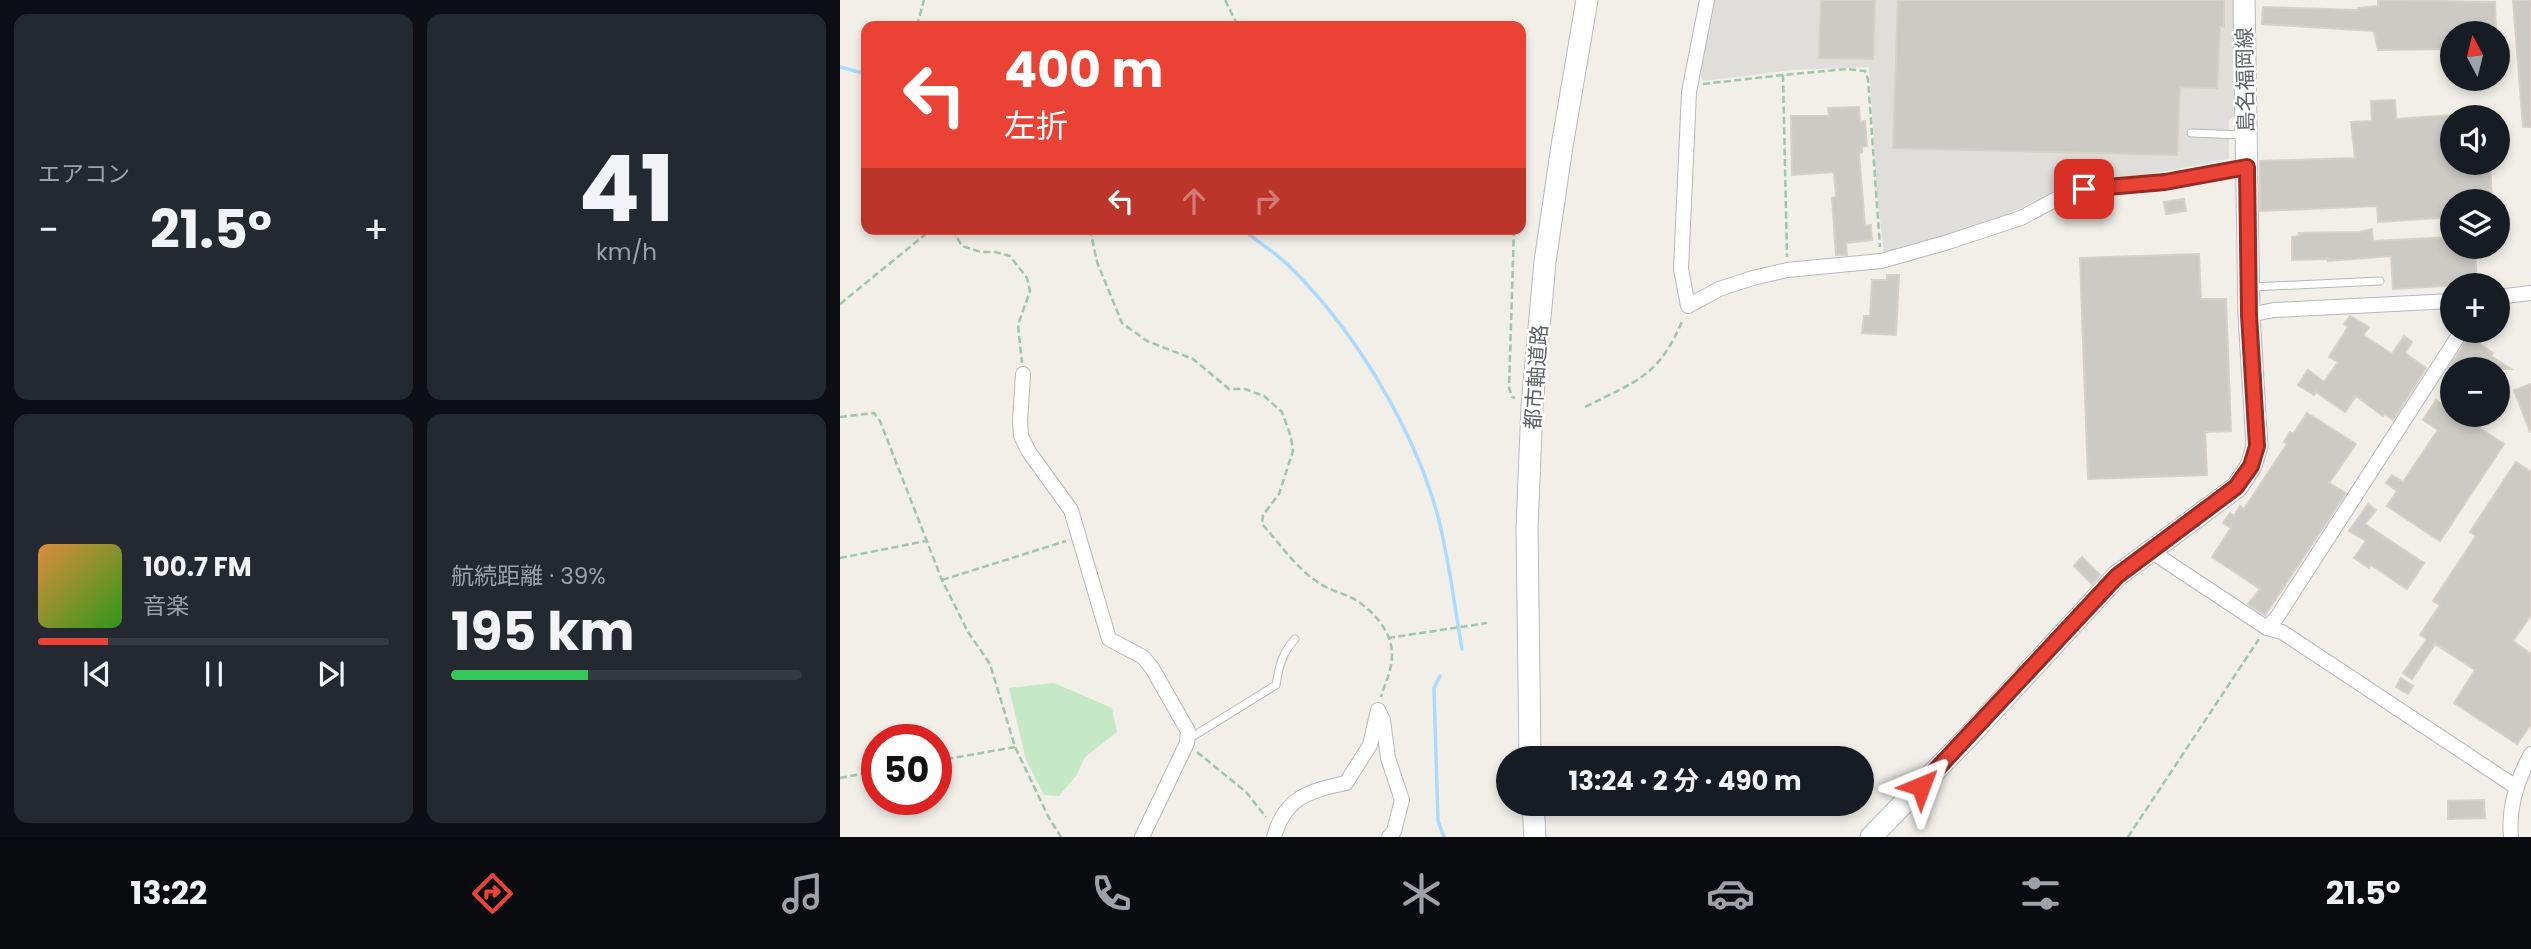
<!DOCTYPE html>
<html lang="ja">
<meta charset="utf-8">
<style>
body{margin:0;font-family:Poppins,"Noto Sans JP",sans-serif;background:#242831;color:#f1f3f6;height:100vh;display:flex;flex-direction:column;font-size:26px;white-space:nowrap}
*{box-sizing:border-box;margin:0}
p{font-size:23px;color:#9ea1a6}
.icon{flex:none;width:38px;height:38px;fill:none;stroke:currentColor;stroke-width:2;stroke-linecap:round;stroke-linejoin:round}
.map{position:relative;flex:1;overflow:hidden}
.side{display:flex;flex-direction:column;gap:14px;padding:14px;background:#0d0f14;width:840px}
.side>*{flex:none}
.hud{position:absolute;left:21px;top:21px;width:665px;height:214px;border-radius:14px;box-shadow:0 4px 10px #0003;background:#ea4335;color:#fff;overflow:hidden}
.needle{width:46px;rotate:353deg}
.buttons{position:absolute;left:1600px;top:21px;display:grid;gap:14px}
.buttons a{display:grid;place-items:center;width:70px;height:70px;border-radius:50%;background:#171b24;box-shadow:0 4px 10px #0003;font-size:35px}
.speed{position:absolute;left:21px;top:724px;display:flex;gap:14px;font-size:35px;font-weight:700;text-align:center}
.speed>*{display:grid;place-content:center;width:91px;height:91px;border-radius:50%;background:#171b24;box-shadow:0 4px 10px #0003;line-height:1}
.speed .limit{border:10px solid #d22;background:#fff;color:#111}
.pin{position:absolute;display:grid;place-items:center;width:60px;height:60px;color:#fff;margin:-30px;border-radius:14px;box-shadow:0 4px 10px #0006}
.me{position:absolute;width:77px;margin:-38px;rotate:44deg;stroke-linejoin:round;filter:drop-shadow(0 0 5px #0008)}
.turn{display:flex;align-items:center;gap:24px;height:147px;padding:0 28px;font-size:32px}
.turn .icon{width:91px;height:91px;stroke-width:2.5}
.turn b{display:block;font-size:49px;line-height:60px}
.lanes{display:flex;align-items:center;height:66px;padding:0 28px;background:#0003;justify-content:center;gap:35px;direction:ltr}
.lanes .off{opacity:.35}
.big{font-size:52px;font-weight:700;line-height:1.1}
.side .tile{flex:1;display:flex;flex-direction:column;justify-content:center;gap:10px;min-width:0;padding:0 24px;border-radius:14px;background:#242831}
.side .dial{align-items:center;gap:0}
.dial b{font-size:91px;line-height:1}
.song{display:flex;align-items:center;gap:21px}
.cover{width:84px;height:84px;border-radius:10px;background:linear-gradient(135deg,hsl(30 70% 55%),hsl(110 70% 35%))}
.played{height:7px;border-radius:4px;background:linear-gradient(90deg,#ea4335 20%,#363941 20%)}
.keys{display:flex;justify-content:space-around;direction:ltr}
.heat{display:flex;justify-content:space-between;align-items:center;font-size:38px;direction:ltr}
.charge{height:10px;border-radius:5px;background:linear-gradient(90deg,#34c759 39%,#363941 0)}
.side .tiles{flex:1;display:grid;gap:14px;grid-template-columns:repeat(2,1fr)}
.trip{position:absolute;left:656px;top:746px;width:378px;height:70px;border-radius:35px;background:#171b24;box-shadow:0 4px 10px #0003;font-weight:700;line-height:70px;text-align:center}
.tab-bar{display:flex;height:112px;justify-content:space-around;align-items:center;background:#090b0e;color:#9ea1a6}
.tab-bar .icon{width:49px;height:49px}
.tab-bar .selected{color:#ea4335}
.tab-bar b{font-size:32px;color:#f1f3f6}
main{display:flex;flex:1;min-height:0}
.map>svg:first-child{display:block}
</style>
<main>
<section class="side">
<div class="tiles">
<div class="tile"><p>エアコン</p>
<div class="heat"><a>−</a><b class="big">21.5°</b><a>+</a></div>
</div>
<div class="tile dial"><b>41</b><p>km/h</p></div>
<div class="tile">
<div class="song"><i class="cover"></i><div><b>100.7 FM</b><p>音楽</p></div></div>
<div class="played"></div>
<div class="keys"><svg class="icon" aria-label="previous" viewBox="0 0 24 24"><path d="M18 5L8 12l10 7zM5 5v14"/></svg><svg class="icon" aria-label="pause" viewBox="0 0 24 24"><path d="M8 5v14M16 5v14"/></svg><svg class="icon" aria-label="next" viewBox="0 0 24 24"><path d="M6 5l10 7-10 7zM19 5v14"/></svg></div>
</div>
<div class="tile"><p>航続距離 · 39%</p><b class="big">195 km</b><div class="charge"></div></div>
</div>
</section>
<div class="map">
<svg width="1691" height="837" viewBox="0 0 1691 837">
<rect width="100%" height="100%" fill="#f1efe8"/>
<path fill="#e0deda" d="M 871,0 L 1395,0 L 1397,114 L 1389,120 L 1389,159 L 1299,176 L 1242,181 L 1224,187 L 1161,218 L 1044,255 L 1037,194 L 1029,67 L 951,70 L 863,81 L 859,70 Z"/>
<path fill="#c5e8c5" d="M 214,683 L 272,708 L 277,732 L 245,757 L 236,776 L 219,796 L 204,795 L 186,760 L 169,688 Z"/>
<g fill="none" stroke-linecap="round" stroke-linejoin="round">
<g stroke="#aadaff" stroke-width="3.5">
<path d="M 0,67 L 26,74"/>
<path d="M 402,229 C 418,242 438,254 452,269 C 515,331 573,428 597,513 C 609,557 614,604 622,649"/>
<path d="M 600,676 L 594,688 L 598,821 L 604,837"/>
</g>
</g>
<g fill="#cccac5" stroke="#d6d1c6" stroke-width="2">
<path d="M 981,0 L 1035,0 L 1033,59 L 979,58 Z"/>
<path d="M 1058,0 L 1384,0 L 1384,27 L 1380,27 L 1377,88 L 1340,87 L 1337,155 L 1053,148 Z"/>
<path d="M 1538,0 L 1655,2 L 1656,33 L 1612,33 L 1612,49 L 1538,50 L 1534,31 L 1422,24 L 1423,7 L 1518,10 L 1518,8 L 1538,6 Z"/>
<path d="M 1673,0 L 1691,0 L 1691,127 L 1683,127 Z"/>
<path d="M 1555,100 L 1556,119 L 1612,115 L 1612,163 L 1650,163 L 1652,201 L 1612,201 L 1612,217 L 1538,222 L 1537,206 L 1420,211 L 1420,161 L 1515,158 L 1511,122 L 1532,121 L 1531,101 Z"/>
<path d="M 1019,107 L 1020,122 L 1025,121 L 1027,146 L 1022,147 L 1022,152 L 1019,153 L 1025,226 L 1031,225 L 1032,240 L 1006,243 L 1007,255 L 996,255 L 992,198 L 996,197 L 994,172 L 952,175 L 951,116 L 989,116 L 988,108 Z"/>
<path d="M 1344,199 L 1346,211 L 1326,214 L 1324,202 Z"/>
<path d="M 1532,229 L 1533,241 L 1612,237 L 1612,247 L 1635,247 L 1637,284 L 1553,289 L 1551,256 L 1488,261 L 1488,259 L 1452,260 L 1452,237 L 1459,236 L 1459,233 L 1520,232 Z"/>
<path d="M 1359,254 L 1361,299 L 1386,299 L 1391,431 L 1365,432 L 1367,475 L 1248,479 L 1240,258 Z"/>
<path d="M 1047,275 L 1059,275 L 1056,335 L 1022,333 L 1024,316 L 1030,316 L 1032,280 L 1047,280 Z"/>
<path d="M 1510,316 L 1529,327 L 1523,335 L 1552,354 L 1564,336 L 1572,342 L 1565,353 L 1586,368 L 1553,420 L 1545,414 L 1543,416 L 1516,396 L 1505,412 L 1476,392 L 1474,395 L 1458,385 L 1468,370 L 1484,382 L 1498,362 L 1489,357 L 1508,327 L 1504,324 Z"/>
<path d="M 1632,339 L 1653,353 L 1651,356 L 1671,369 L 1608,369 L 1627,340 L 1630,342 Z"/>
<path d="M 1691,384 L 1691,432 L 1690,432 L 1674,390 Z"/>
<path d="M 1596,400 L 1612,411 L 1612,415 L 1620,415 L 1664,444 L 1600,541 L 1547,506 L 1557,491 L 1546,483 L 1552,475 L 1563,482 L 1598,430 L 1583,420 Z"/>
<path d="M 1467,413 L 1516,444 L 1489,483 L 1506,493 L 1425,615 L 1408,604 L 1420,589 L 1372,557 L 1391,528 L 1383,523 L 1390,513 L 1394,516 L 1400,506 L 1404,509 L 1447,444 L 1444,442 L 1450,432 L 1453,434 Z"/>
<path d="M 1676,462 L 1691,472 L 1691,615 L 1673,641 L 1691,654 L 1691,724 L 1677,744 L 1614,703 L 1635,670 L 1595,644 L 1572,679 L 1563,673 L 1587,639 L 1580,635 L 1600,605 L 1593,601 L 1636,536 L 1630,532 Z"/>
<path d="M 1528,504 L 1536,510 L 1525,524 L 1584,563 L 1567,589 L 1531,565 L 1529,568 L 1514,558 L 1526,541 L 1509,531 Z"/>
<path d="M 1242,557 L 1260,575 L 1252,584 L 1234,566 Z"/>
<path d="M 1561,678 L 1573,686 L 1568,694 L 1556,687 Z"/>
<path d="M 1644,800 L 1645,818 L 1608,819 L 1608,801 Z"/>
</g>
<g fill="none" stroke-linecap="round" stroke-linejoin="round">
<defs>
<g id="service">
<path d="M 1351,133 L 1403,135"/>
<path d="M 1412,287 L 1540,281"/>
<path d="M 347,740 L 436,685 C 439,666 442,653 455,639"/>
</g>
<g id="minor">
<path d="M 867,0 L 849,92 L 841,269 L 848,306 L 879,289 L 913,278 L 947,270 L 1041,261 L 1105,243 L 1181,218 L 1224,195 L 1244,189 L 1325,182 L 1407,167"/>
<path d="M 1657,297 L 1691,293"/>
<path d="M 1409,315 L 1434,310 L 1612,301"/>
<path d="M 183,374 L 180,421 L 181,436 L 189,452 L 231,510 L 269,639 L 303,657 L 312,668 L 348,731 L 347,743 L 302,837"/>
<path d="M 1309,550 L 1427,628 L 1442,632 L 1676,787"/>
<path d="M 1427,628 L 1437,617 L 1619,335 L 1618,331"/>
<path d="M 434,837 C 445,797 469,791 506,783 L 530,745 L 538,710 L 543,720 L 548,758 L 562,800 L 554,831 L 549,837"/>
<path d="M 1671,837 C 1668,807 1677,780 1691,754"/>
</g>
<g id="secondary">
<path d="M 690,758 L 687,528 L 692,406 L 705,262 L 722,146 L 747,0"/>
<path d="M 693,803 L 695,837"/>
<path d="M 1031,837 L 1131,734 L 1277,576 L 1397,487 L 1411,466 L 1417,446 L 1409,315 L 1404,0"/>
</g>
</defs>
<use href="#service" stroke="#b5b8bc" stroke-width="9"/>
<use href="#minor" stroke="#b5b8bc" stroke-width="16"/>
<use href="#secondary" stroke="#b6babf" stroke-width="23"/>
<g stroke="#9cc7a9" stroke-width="2.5" stroke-dasharray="7 3.5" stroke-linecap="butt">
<path d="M 385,0 L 398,26"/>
<path d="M 77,26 L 84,0"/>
<path d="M 943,75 L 947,257"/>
<path d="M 863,84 L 943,75 L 1007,69 L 1025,71 L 1028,79 L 1040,247"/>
<path d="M 112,229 L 122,246 L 141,252 L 155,252 L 170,256 L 187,278 L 190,291 L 178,325 L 182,363"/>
<path d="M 250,229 L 257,262 L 282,323 L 307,341 L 353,359 L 389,389 L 405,389 L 424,396 L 442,412 L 451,437 L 453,451 L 439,494 L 423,515 L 422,524 C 440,544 457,569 479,583 C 489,590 503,593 514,599 C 532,609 553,633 552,655 C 552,670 545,683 541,697"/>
<path d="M 674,229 L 669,388 L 672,397 L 675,398"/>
<path d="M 0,304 L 92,229"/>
<path d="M 745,407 C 796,381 819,377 843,319"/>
<path d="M 0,417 L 34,413 L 40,421 L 102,580 L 128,632 L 150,664 L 175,747 L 209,818 L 221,837"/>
<path d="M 0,558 L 86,541"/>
<path d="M 102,580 L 226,541"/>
<path d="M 548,638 L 647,623"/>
<path d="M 357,752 L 406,792 L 426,817"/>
<path d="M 96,761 L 175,747"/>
<path d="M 0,778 L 37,771"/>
<path d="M 1288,837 L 1419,639"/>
</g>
<use href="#service" stroke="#fff" stroke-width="7"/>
<use href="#minor" stroke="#fff" stroke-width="14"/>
<use href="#secondary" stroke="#fff" stroke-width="21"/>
</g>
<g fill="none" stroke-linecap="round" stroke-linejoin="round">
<defs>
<path id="route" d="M 1081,786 L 1277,576 L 1396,487 L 1411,466 L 1417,446 L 1409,315 L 1407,167 L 1325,182 L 1244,189"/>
</defs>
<use href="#route" stroke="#982c22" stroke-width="18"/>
<use href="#route" stroke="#ea4335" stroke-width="12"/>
</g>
<g text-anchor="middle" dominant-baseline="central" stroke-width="5" stroke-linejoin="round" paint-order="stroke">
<g font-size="21" fill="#5f6368" stroke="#fff">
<text transform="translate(1405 80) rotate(-91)">島名福岡線</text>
<text transform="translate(696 377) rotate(-86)">都市軸道路</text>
</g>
</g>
</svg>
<div class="buttons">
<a><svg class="needle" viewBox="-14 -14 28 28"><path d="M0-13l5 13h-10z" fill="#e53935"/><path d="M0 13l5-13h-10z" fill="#9ea1a6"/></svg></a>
<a><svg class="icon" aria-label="sound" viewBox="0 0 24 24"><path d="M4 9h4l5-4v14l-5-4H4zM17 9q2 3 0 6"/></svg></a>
<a><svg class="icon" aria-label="layers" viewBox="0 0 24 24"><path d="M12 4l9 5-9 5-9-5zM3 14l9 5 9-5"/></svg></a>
<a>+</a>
<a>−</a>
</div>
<div class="speed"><div class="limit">50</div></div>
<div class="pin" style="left:1244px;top:189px;background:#d93025"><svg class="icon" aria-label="arrive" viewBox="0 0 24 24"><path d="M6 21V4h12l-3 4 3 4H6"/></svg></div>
<svg class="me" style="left:1081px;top:786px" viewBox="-20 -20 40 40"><path d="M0-17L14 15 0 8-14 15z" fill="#ea4335" stroke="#fff" stroke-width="4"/></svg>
<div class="trip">13:24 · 2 分 · 490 m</div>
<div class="hud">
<div class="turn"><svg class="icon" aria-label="left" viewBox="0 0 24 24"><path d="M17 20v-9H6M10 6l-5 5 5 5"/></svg><div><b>400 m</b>左折</div></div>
<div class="lanes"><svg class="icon" aria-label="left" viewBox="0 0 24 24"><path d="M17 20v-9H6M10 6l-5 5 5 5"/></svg><svg class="icon off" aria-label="ahead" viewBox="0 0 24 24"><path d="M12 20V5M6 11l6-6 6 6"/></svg><svg class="icon off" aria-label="right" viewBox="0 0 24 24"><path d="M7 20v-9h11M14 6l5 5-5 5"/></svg></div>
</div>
</div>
</main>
<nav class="tab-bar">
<b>13:22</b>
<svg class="icon selected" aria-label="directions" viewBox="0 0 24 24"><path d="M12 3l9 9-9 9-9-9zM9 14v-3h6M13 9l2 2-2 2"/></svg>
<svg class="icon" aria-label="music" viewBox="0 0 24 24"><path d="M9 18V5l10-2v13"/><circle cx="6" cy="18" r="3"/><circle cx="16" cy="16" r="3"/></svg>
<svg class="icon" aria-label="phone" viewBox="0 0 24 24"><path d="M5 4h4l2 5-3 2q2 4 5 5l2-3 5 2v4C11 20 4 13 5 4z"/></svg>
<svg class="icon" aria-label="climate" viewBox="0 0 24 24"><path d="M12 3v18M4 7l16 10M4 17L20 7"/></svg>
<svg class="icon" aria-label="car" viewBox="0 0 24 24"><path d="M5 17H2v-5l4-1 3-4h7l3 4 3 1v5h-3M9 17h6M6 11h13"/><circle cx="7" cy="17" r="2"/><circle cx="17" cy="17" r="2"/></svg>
<svg class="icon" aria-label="filters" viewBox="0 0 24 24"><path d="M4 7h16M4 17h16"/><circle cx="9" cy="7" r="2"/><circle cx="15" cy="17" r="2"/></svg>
<b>21.5°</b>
</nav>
